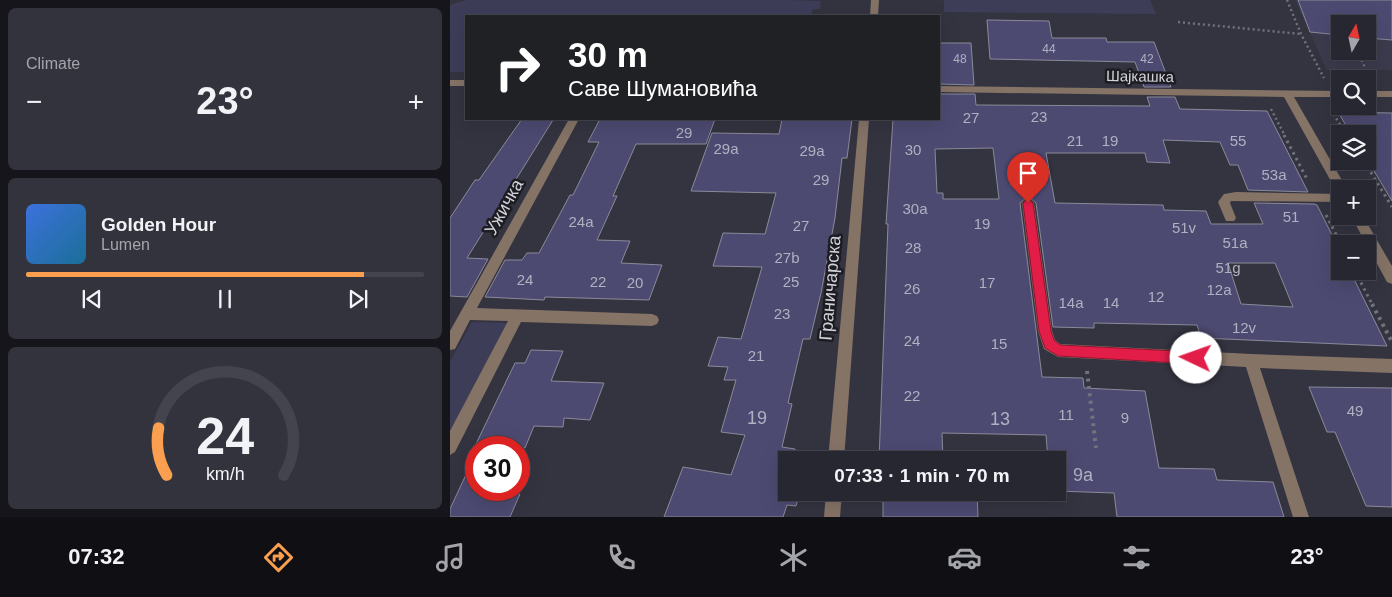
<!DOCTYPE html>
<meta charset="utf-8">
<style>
body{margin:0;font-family:Arial,sans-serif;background:#33333d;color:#f1f3f6;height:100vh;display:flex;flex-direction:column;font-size:19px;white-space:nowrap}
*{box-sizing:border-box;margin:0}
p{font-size:16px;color:#a4a5ab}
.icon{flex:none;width:28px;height:28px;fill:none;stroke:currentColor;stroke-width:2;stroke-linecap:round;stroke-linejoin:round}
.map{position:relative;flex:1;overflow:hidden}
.drawer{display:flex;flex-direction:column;gap:8px;padding:8px;background:#15151b;width:450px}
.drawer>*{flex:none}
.guide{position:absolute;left:15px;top:15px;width:475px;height:105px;border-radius:0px;box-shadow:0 5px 20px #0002,0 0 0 1px #43444d;background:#202124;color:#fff;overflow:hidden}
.needle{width:32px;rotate:9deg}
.buttons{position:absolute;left:881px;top:15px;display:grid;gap:10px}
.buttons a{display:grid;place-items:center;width:45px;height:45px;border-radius:0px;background:#272731;box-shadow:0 5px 20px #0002,0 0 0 1px #43444d;font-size:25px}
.speed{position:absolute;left:15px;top:436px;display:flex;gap:10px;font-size:25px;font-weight:700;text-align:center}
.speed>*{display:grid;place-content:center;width:65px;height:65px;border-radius:50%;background:#272731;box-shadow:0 5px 20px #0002,0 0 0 1px #43444d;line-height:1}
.speed .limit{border:8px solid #d22;background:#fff;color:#111}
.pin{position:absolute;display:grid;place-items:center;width:42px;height:42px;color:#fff;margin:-51px -21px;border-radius:50% 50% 50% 0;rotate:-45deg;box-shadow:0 0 5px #0007}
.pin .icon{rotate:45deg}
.me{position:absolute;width:55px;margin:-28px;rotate:273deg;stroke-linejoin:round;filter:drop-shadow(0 0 4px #0008)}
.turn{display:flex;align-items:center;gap:18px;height:105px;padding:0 20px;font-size:22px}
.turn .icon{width:65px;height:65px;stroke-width:2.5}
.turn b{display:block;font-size:35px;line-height:42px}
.big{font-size:38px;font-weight:600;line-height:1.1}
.drawer .tile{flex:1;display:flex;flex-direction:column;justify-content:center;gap:8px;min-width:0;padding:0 18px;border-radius:8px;background:#33333d}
.drawer .dial{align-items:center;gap:0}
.dial svg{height:130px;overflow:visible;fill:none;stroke:#43444d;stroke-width:7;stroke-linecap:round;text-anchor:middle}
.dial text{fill:#f1f3f6;stroke:none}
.song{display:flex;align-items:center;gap:15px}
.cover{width:60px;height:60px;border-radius:8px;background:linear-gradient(135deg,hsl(220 70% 55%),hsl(200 70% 35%))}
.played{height:5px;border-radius:2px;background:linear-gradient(90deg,#fa9f4f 85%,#43444d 85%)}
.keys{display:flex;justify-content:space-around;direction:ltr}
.heat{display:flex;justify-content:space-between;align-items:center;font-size:28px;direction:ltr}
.trip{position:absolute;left:328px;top:451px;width:288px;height:50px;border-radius:0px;background:#272731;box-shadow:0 5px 20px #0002,0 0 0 1px #43444d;font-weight:600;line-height:50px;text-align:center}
.tab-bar{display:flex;height:80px;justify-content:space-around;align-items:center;background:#101014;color:#a4a5ab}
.tab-bar .icon{width:35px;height:35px}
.tab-bar .current{color:#fa9f4f}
.tab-bar b{font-size:22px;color:#f1f3f6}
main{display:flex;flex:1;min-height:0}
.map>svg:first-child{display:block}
</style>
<main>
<section class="drawer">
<div class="tile"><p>Climate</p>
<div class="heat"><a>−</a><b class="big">23°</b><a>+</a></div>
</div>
<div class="tile">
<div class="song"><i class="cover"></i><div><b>Golden Hour</b><p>Lumen</p></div></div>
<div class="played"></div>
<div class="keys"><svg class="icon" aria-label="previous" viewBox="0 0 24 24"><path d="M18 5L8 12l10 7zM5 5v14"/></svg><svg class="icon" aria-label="pause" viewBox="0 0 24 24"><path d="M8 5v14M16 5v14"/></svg><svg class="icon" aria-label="next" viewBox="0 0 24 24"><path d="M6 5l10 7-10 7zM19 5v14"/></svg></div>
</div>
<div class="tile dial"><svg viewBox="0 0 100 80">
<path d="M14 69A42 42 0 1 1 86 69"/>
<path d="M14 69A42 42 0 0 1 9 40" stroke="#fa9f4f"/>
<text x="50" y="56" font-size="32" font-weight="700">24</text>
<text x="50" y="72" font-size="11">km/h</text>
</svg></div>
</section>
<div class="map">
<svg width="942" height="517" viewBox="0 0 942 517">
<rect width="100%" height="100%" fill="#343441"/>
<path fill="#3c3b4e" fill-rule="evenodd" d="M 845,0 L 942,0 L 942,70 L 877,70 ZM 890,24 L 918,24 L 918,51 L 890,51 Z"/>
<g fill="#3e3d58">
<path d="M 17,0 L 336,0 L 371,1 L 370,9 L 363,9 L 361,16 L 16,16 L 16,72 L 0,72 L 0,5 Z"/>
<path d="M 494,0 L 700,0 L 706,14 L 494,12 Z"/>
<path d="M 22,322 L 57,323 L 0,432 L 0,362 Z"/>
</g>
<g fill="#4d4a72" stroke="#8a8a99" fill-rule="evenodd">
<path d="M 848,0 L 942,0 L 942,40 L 918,38 L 918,24 L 890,24 L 890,35 L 860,32 Z"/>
<path d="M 537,20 L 599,21 L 602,38 L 656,38 L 657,42 L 704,42 L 721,87 L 694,87 L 685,62 L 540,59 Z"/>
<path d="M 489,43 L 521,43 L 524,85 L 489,84 Z"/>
<path d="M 489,94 L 525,94 L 526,105 L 700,106 L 697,97 L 725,97 L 730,109 L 817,111 L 858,192 L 798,190 L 788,165 L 780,165 L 770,142 L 713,140 L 720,163 L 697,162 L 695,153 L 596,153 L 605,203 L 713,205 L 714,210 L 756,211 L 761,224 L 813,224 L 804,203 L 864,204 L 867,205 L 890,251 L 890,271 L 900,271 L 937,346 L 751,338 L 747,325 L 644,323 L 644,328 L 603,327 L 586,203 L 578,196 L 570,203 L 592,377 L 633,378 L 634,388 L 695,391 L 709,468 L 764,469 L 767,480 L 823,482 L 834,517 L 667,517 L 664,493 L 606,491 L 606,460 L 598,460 L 596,435 L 492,433 L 493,460 L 429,460 L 438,224 L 436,224 L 443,119 L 489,119 ZM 543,148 L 549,199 L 493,199 L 493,193 L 487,193 L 485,149 ZM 778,263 L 825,263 L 843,307 L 791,304 Z"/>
<path d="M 888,112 L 942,113 L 942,201 L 918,161 L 918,134 L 901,134 Z"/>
<path d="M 72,119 L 103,120 L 17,258 L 38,259 L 17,297 L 0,296 L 0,218 L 25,180 L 29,180 Z"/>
<path d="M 150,119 L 265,119 L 256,144 L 186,144 L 163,196 L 167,196 L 147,240 L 180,241 L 171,263 L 212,265 L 199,300 L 95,297 L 94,300 L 35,297 L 55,260 L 72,260 L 77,253 L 89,253 L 120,195 L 123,195 L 149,142 L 138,142 Z"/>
<path d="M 332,119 L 402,119 L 397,158 L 392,158 L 385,218 L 371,293 L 360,339 L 353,339 L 338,403 L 342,404 L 332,447 L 345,449 L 343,457 L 359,460 L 336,460 L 336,492 L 350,492 L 346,506 L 337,505 L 333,517 L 214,517 L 233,467 L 281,475 L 295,435 L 271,432 L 286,380 L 274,380 L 278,367 L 258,366 L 268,337 L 291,339 L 312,267 L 263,266 L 273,233 L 315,234 L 326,193 L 241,191 L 262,133 L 329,134 Z"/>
<path d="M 81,350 L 113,351 L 101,381 L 154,383 L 140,420 L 114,418 L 113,427 L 84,426 L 75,448 L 24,448 L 65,363 L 75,363 Z"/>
<path d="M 859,387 L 942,388 L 942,507 L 916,506 L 885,432 L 877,432 Z"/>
<path d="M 26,453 L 26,493 L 70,494 L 60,517 L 0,517 L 0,509 Z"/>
<path d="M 433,492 L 527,492 L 528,517 L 433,517 Z"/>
</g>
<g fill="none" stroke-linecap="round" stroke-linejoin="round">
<g stroke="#72727d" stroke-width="2.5" stroke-dasharray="2 3" stroke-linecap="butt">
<path d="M 837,0 L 851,34 L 874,78"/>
<path d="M 728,22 L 851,34"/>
<path d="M 907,51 L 920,78"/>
<path d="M 821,109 L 835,136"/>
<path d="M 881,110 L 896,134"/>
</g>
<g stroke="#72727d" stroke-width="3" stroke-dasharray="2.5 4" stroke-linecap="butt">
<path d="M 834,135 L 858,181"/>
<path d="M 914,161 L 942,207"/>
<path d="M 876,215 L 891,244"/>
<path d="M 905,271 L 923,306"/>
</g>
<g stroke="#72727d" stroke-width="4" stroke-dasharray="3 4.5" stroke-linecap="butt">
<path d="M 922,304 L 942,342"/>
<path d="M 637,371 L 646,448"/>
</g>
<g fill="#857366" fill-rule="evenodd">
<path d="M 421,0 L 429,0 L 428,16 L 420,16 Z"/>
<rect x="0" y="80" width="16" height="6"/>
<path d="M 489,86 L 890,91 L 890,97 L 844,97 L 897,189 L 890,189 L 890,193 L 887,192 L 834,97 L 489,92 Z"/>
<rect x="918" y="91" width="24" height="6"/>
<path d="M 119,119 L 129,119 L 27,308 L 202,314 L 207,316 L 209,320 L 207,324 L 202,326 L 71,322 L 5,452 L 0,455 L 0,431 L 58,321 L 20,320 L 5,349 L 0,350 L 0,331 Z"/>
<path d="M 409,119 L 419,119 L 394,460 L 378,460 Z"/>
<path d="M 786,192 L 890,194 L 890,202 L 781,201 L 780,203 L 786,218 L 784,221 L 776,221 L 768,202 L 774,194 Z"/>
<path d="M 578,198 L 584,203 L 602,331 L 605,340 L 610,344 L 801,354 L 942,359 L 942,373 L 810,368 L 859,517 L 843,517 L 796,367 L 608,357 L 594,349 L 588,331 L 572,203 Z"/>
<path d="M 901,216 L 913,216 L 942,266 L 942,284 L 937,282 Z"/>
<path d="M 376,492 L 392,492 L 390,517 L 374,517 Z"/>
</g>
</g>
<path fill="#e11d48" stroke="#92132f" d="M 578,199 L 583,203 L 601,331 L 604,340 L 610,345 L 746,352 L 750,354 L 752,358 L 750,363 L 746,364 L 608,356 L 595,348 L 589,331 L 573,203 Z"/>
<g text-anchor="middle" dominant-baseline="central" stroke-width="5" stroke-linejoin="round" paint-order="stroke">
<g font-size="12" fill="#b1b0c0">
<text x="599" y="49">44</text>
<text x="510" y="59">48</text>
<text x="697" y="59">42</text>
</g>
<g font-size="15" fill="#d2d2da" stroke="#1c1c22">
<text transform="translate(690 76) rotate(1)">Шајкашка</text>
</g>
<g font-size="15" fill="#b1b0c0">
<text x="589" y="116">23</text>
<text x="521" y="117">27</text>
<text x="234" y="132">29</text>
<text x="625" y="140">21</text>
<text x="660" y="140">19</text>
<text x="788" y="140">55</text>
<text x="276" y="148">29a</text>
<text x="463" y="149">30</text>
<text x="362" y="150">29a</text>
<text x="824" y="174">53a</text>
<text x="371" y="179">29</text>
<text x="465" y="208">30a</text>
<text x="841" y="216">51</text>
<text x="131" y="221">24a</text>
<text x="532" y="223">19</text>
<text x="351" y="225">27</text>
<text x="734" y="227">51v</text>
<text x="785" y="242">51a</text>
<text x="463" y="247">28</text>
<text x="337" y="257">27b</text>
<text x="778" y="267">51g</text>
<text x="75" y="279">24</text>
<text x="148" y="281">22</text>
<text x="341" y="281">25</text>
<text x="185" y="282">20</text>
<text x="537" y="282">17</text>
<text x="462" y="288">26</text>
<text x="769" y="289">12a</text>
<text x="706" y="296">12</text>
<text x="621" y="302">14a</text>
<text x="661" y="302">14</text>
<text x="332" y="313">23</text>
<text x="794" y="327">12v</text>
<text x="462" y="340">24</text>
<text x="549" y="343">15</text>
<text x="306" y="355">21</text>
<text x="462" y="395">22</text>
<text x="905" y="410">49</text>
<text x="616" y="414">11</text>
<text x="675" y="417">9</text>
</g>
<g font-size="18" fill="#d2d2da" stroke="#1c1c22">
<text transform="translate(54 207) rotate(-61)">Ужичка</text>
<text transform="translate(380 288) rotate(-85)">Граничарска</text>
</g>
<g font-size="18" fill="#b1b0c0">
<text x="307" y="418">19</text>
<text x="550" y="419">13</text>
<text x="633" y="475">9a</text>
</g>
</g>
</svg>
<div class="buttons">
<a><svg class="needle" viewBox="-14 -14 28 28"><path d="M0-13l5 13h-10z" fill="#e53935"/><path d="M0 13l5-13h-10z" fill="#a4a5ab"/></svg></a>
<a><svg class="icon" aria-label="search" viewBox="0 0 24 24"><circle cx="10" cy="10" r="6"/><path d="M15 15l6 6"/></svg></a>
<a><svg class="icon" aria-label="layers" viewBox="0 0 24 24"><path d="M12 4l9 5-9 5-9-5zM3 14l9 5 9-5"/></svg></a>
<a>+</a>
<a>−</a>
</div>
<div class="speed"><div class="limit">30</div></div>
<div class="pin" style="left:578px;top:203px;background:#d93025"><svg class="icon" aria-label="arrive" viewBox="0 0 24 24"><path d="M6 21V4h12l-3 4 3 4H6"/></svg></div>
<svg class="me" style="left:746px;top:358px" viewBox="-20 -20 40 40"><circle r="19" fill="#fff"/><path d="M0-13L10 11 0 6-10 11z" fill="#e11d48"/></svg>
<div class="trip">07:33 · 1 min · 70 m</div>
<div class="guide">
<div class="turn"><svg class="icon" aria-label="right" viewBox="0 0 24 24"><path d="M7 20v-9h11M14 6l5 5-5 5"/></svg><div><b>30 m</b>Саве Шумановића</div></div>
</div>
</div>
</main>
<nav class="tab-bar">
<b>07:32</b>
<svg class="icon current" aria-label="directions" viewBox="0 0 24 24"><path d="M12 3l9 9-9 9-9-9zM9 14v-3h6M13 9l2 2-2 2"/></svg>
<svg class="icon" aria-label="music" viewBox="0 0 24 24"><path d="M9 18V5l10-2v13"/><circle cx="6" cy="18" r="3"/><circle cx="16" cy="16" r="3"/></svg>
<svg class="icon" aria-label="phone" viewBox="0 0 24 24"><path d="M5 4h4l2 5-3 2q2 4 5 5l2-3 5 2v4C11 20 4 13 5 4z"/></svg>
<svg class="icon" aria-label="climate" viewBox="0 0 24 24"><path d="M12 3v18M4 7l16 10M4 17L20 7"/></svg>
<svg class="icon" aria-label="car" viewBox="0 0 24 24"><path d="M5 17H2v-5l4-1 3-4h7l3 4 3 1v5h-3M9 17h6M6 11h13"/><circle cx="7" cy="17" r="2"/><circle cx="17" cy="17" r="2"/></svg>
<svg class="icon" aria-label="filters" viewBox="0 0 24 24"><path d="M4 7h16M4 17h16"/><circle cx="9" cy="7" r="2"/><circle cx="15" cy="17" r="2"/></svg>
<b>23°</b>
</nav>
